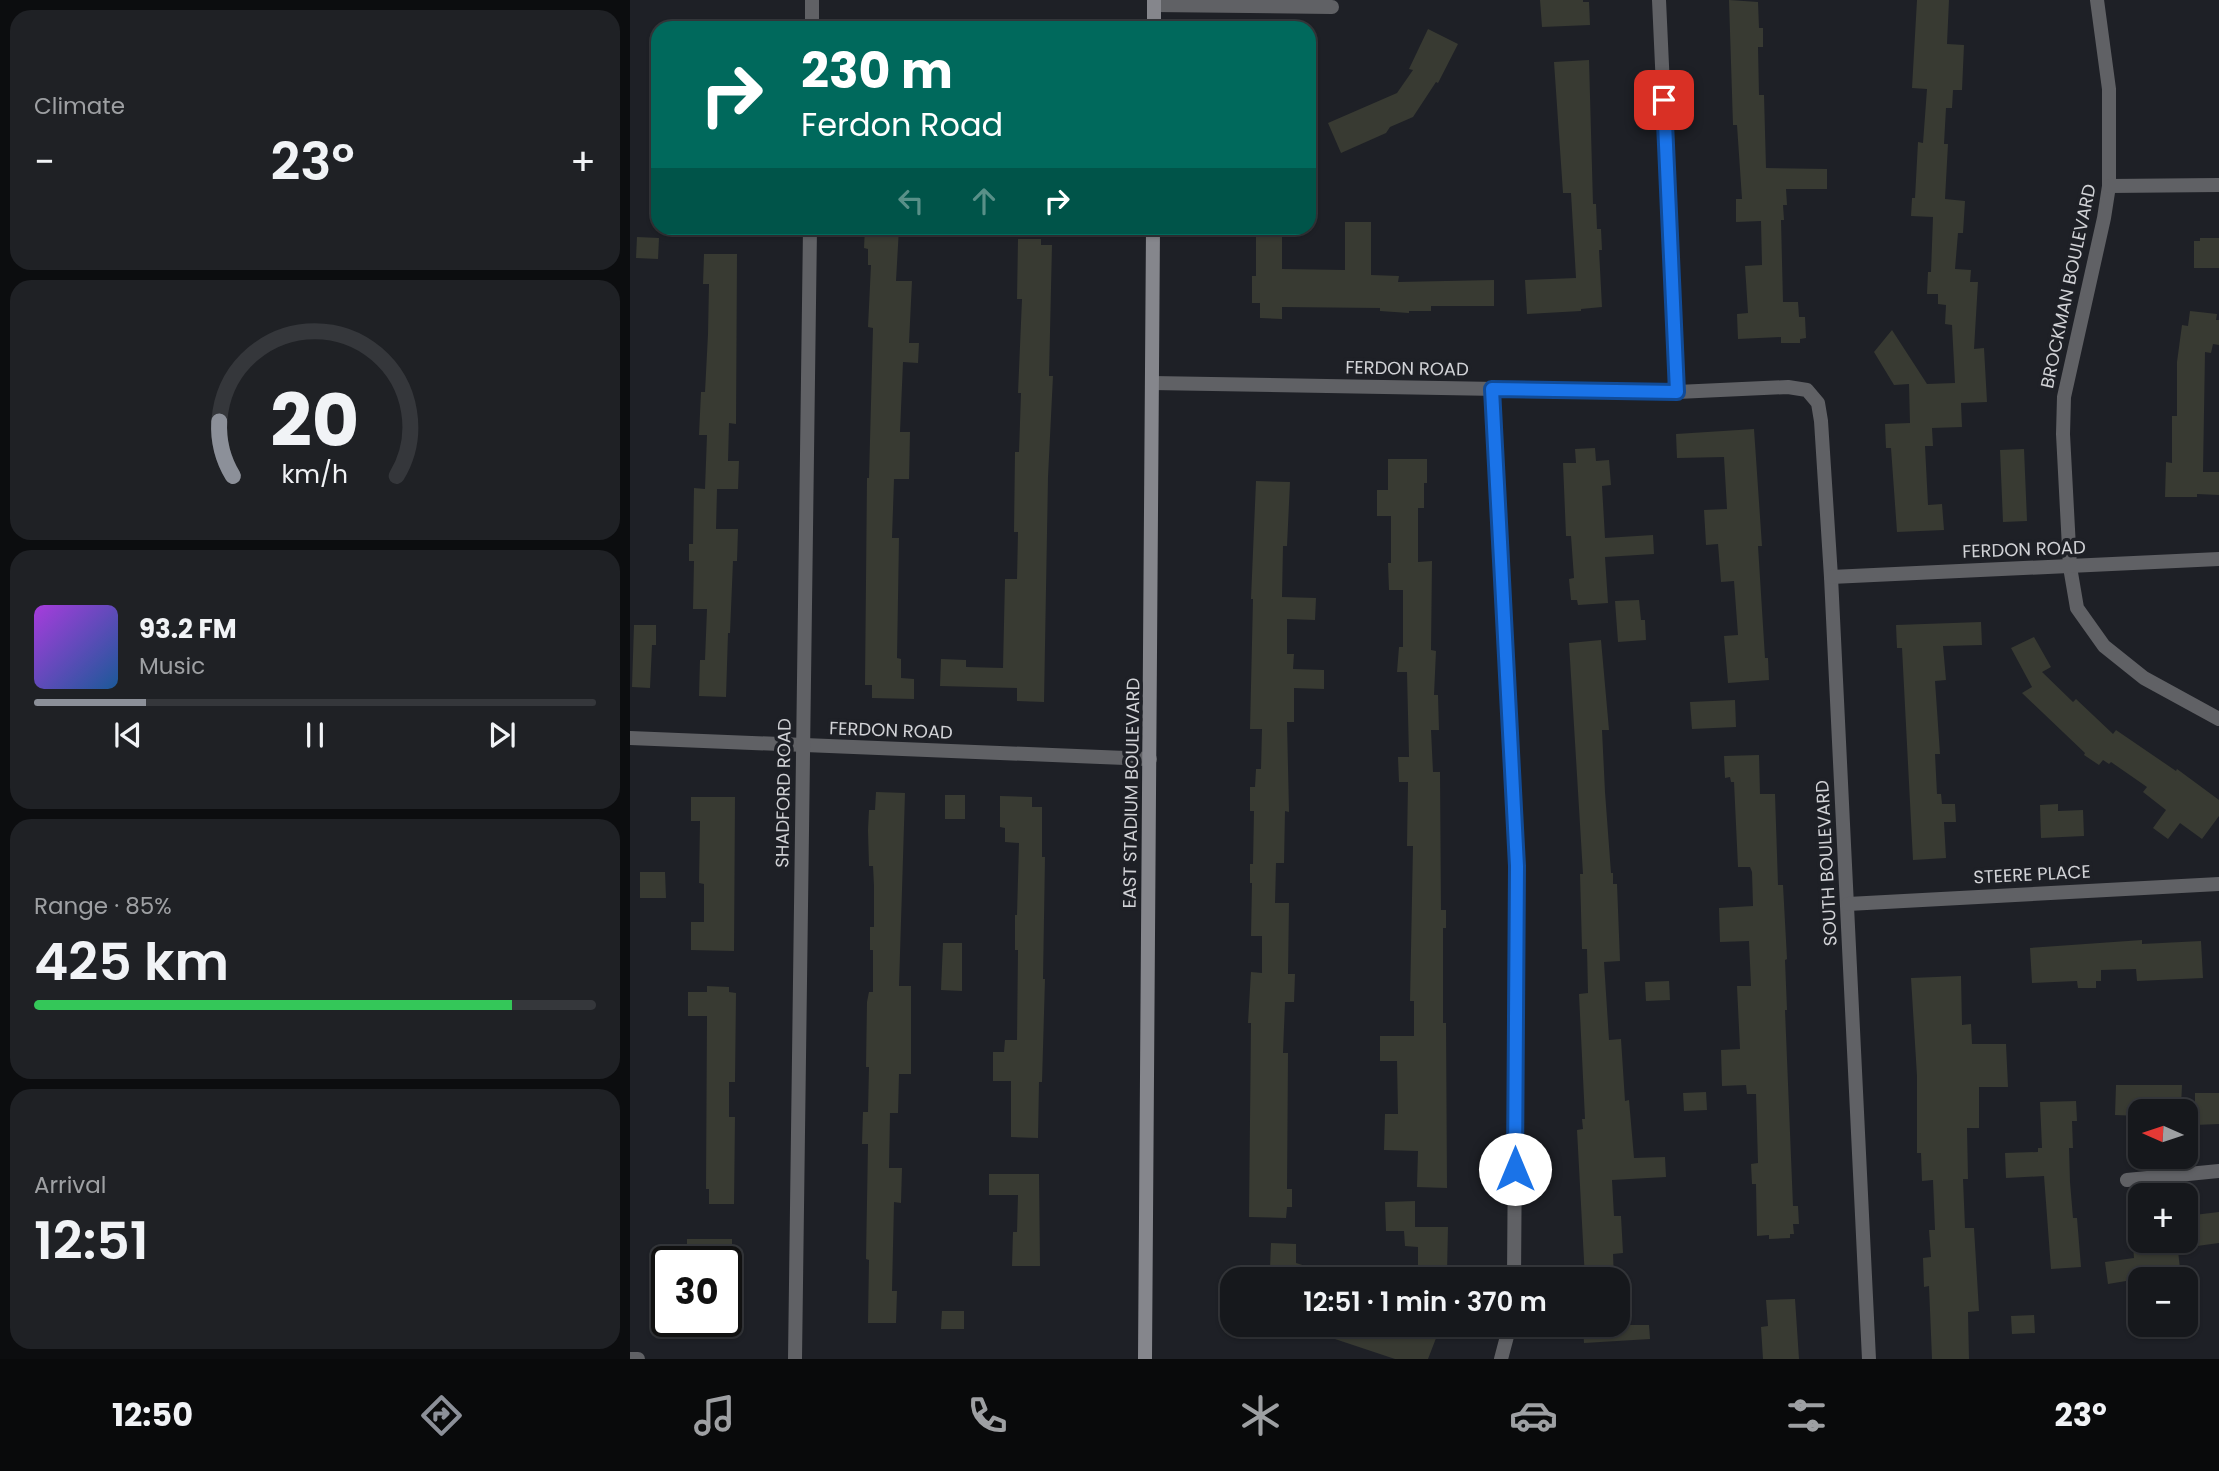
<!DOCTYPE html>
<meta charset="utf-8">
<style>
body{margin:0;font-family:Poppins,sans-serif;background:#1f2125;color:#f1f3f6;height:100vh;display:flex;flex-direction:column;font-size:26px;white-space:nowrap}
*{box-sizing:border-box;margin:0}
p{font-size:23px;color:#9ea0a3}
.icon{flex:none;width:38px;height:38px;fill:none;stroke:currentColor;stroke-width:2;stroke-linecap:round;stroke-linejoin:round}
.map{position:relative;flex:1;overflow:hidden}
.sheet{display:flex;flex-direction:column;gap:10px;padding:10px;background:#0c0d0f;width:630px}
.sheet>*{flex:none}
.banner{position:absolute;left:21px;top:21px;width:665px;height:214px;border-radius:21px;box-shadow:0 2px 5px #0004,0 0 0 2px #35373b;background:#00695c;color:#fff;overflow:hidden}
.needle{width:46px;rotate:273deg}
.buttons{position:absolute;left:1498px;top:1099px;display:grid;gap:14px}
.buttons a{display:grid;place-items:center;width:70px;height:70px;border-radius:14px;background:#16181c;box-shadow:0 2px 5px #0004,0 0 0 2px #35373b;font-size:35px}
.speed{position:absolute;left:21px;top:1246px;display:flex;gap:14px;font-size:35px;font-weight:700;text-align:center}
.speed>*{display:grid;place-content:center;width:91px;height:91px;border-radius:50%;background:#16181c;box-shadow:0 2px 5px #0004,0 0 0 2px #35373b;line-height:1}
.speed .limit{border:4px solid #111;border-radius:10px;background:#fff;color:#111}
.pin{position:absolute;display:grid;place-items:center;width:60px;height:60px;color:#fff;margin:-30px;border-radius:14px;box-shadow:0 4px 10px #0006}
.me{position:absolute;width:77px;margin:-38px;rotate:0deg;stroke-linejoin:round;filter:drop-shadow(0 0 5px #0008)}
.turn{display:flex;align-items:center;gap:24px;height:147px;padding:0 35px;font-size:32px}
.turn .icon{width:91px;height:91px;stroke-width:2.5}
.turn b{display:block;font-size:49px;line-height:60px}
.lanes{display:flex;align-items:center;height:66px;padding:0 35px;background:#0003;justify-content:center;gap:35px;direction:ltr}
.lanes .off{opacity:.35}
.big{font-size:52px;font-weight:600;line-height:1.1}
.sheet .widget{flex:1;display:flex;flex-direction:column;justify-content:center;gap:10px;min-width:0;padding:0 24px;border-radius:21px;background:#1f2125}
.sheet .dial{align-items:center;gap:0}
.dial svg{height:182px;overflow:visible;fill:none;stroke:#35373b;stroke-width:7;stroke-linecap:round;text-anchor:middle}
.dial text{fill:#f1f3f6;stroke:none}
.song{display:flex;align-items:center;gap:21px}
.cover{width:84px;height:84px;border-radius:10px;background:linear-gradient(135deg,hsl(280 70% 55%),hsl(210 70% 35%))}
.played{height:7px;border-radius:4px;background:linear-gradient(90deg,#8c9099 20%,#35373b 20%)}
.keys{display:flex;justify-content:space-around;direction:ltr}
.heat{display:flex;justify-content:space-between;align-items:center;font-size:38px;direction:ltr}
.charge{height:10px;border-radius:5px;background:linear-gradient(90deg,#34c759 85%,#35373b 0)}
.trip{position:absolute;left:590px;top:1267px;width:410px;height:70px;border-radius:21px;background:#16181c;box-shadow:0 2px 5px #0004,0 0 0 2px #35373b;font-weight:600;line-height:70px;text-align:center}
.dock{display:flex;height:112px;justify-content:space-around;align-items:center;background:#090a0b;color:#9ea0a3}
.dock .icon{width:49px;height:49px}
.dock .selected{color:#8c9099}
.dock b{font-size:32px;color:#f1f3f6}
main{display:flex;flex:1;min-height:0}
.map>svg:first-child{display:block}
</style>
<main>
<section class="sheet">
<div class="widget"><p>Climate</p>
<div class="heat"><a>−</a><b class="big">23°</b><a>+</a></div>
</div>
<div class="widget dial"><svg viewBox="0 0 100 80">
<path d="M14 69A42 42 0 1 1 86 69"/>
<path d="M14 69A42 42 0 0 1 8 45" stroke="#8c9099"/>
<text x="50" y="56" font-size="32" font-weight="700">20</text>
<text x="50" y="72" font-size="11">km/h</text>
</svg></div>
<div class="widget">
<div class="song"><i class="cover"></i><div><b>93.2 FM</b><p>Music</p></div></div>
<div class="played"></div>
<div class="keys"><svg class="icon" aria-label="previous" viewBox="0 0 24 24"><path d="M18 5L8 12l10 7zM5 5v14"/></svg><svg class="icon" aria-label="pause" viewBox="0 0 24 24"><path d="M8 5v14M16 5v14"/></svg><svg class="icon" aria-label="next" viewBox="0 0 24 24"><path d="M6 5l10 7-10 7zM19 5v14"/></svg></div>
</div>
<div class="widget"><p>Range · 85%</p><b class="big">425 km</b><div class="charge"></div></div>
<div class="widget"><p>Arrival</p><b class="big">12:51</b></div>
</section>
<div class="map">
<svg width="1589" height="1359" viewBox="0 0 1589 1359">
<rect width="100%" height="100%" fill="#1e2026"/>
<g fill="#383a32">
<path d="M 910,0 L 953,0 L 953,2 L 959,2 L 960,25 L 912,27 Z"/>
<path d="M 1099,0 L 1128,2 L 1129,28 L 1133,28 L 1133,47 L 1128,47 L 1129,95 L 1134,95 L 1136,168 L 1197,169 L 1197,189 L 1156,189 L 1157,205 L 1153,205 L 1154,220 L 1151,220 L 1153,302 L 1168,302 L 1169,317 L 1175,317 L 1176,338 L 1170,339 L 1170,343 L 1151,343 L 1151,337 L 1108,339 L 1107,314 L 1118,313 L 1115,266 L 1132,265 L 1131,221 L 1106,222 L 1106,199 L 1112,199 L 1107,125 L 1103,125 Z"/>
<path d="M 1287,0 L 1319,0 L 1317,44 L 1334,45 L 1332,90 L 1323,90 L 1322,108 L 1316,108 L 1314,144 L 1318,144 L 1315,199 L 1335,201 L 1333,233 L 1328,233 L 1325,269 L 1341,270 L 1340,282 L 1348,282 L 1344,349 L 1354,348 L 1357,402 L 1331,403 L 1332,427 L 1302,428 L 1303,446 L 1295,446 L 1298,505 L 1312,504 L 1314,530 L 1267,532 L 1261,448 L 1256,448 L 1255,424 L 1280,423 L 1279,384 L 1264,385 L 1244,352 L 1262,330 L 1297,384 L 1325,383 L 1322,325 L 1315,324 L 1316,305 L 1308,304 L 1308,294 L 1297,294 L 1298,272 L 1301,272 L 1303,217 L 1281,216 L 1282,198 L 1285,198 L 1288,142 L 1293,143 L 1297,89 L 1282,88 Z"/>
<path d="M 798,29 L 828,44 L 808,83 L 806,82 L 783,117 L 760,127 L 756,133 L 711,153 L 698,123 L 767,93 L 783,70 L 779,69 Z"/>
<path d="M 959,60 L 963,204 L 966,204 L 967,229 L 971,229 L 972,250 L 969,250 L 972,307 L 951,309 L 951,311 L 897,314 L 895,280 L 946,278 L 941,193 L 933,193 L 924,62 Z"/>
<path d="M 715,222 L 741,222 L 741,275 L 769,276 L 768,282 L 864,280 L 864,306 L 801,306 L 801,311 L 779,311 L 779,313 L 750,311 L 750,308 L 652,307 L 652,319 L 630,318 L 630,303 L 622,303 L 622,276 L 626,276 L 626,234 L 652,234 L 652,269 L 715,270 Z"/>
<path d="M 235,228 L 269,228 L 266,281 L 282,281 L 279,343 L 289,343 L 288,363 L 273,362 L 270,432 L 280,432 L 279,479 L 264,479 L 262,538 L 269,538 L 267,658 L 271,659 L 271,678 L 284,679 L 284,699 L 242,698 L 242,685 L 235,685 L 237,478 L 239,478 L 243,328 L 238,327 L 241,265 L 238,265 L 238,249 L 234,248 Z"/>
<path d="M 7,237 L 29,238 L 28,259 L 6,258 Z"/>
<path d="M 1570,238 L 1589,238 L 1589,268 L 1564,268 L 1564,241 L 1570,241 Z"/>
<path d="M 388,239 L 411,239 L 411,245 L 422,245 L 419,376 L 423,376 L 418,477 L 414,702 L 387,701 L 387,688 L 310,686 L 311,659 L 336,660 L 336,667 L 373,668 L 375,579 L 387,579 L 388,532 L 384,532 L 385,452 L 389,452 L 391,393 L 388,393 L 392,299 L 387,299 Z"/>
<path d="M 74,254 L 107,254 L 106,424 L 99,423 L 98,461 L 109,461 L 108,489 L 87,489 L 86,529 L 108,529 L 107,561 L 103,561 L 100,633 L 98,633 L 96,697 L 69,696 L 70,660 L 75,660 L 77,609 L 63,609 L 64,561 L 59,561 L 59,544 L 63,544 L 64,488 L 75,489 L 77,435 L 69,435 L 71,392 L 75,392 L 78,334 L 79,284 L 73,284 Z"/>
<path d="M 1560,311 L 1587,314 L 1586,320 L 1589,320 L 1589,345 L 1583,344 L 1581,353 L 1575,352 L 1573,472 L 1589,472 L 1589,495 L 1567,494 L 1567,497 L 1535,497 L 1536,462 L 1542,463 L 1542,416 L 1547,416 L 1547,362 L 1552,325 L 1558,326 Z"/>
<path d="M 1124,429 L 1132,546 L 1128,546 L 1135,658 L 1138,658 L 1139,680 L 1098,683 L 1094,636 L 1108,635 L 1104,581 L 1091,582 L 1088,544 L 1076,545 L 1074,510 L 1097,509 L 1094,457 L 1047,458 L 1046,434 Z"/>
<path d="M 965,448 L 966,461 L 979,460 L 981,485 L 972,486 L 975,538 L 1023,535 L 1024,554 L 975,557 L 978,603 L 948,605 L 947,600 L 941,600 L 939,579 L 944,578 L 941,536 L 936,536 L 933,463 L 946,463 L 945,449 Z"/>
<path d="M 1394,449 L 1397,521 L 1373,522 L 1370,450 Z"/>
<path d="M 758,459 L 797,459 L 797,483 L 794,483 L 794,508 L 788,508 L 788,562 L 802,561 L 801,650 L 806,651 L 804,695 L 808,695 L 809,730 L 801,730 L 803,772 L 810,772 L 811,910 L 816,910 L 816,928 L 813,928 L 813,1023 L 816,1023 L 817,1188 L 787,1187 L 788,1151 L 754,1150 L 755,1114 L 768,1114 L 767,1061 L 750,1061 L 750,1036 L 784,1036 L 784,1001 L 780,1001 L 783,846 L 777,846 L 778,782 L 769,782 L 768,757 L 779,757 L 777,672 L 767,672 L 769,647 L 773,647 L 773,590 L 759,590 L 758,563 L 761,563 L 761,516 L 747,516 L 747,490 L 758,490 Z"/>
<path d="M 626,481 L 660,482 L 657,546 L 653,546 L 652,597 L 686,598 L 685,620 L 657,619 L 657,654 L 664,654 L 663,669 L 694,670 L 694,689 L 664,688 L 664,722 L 657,722 L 659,812 L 655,811 L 654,863 L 646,863 L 645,903 L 659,903 L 658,974 L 665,974 L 664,1002 L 655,1002 L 653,1053 L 658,1053 L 657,1189 L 662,1189 L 662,1207 L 657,1207 L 656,1218 L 619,1217 L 621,1023 L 618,1023 L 621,972 L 632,973 L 632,936 L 621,936 L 622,883 L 620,883 L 620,864 L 623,864 L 624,811 L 620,811 L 620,787 L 625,787 L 626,769 L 631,769 L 632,729 L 620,729 L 623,599 L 621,599 Z"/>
<path d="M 1009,600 L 1011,620 L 1015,620 L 1016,640 L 988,642 L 985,601 Z"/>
<path d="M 1351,622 L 1352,645 L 1313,646 L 1316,680 L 1305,681 L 1310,754 L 1305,754 L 1307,794 L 1311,794 L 1312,804 L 1325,804 L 1326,822 L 1314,822 L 1316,858 L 1283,860 L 1272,648 L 1267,648 L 1266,625 Z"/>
<path d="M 4,625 L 26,625 L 26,645 L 22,645 L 20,688 L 2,687 Z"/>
<path d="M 1404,637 L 1421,667 L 1412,672 L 1443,702 L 1446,699 L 1483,734 L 1486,730 L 1546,771 L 1547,769 L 1589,800 L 1589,816 L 1572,839 L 1550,823 L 1538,839 L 1523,828 L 1536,810 L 1513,792 L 1517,787 L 1481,762 L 1479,764 L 1473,760 L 1469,765 L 1454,755 L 1455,753 L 1392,693 L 1402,687 L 1381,648 Z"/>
<path d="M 971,640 L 979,730 L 972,730 L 975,792 L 981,873 L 983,873 L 983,884 L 987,884 L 990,961 L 974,962 L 979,1040 L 991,1039 L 995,1101 L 999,1100 L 1004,1158 L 1035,1157 L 1036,1177 L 982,1180 L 984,1216 L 991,1216 L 993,1253 L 983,1254 L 984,1279 L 955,1279 L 947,1130 L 953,1129 L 952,1119 L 955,1119 L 949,994 L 958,993 L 957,949 L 952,949 L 950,874 L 953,874 L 939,643 Z"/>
<path d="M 1105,700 L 1106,727 L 1062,729 L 1060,702 Z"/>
<path d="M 1129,755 L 1130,794 L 1145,794 L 1148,885 L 1153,885 L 1157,959 L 1155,960 L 1157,1010 L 1155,1010 L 1163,1206 L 1168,1206 L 1169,1224 L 1163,1224 L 1164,1234 L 1160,1234 L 1160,1238 L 1139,1239 L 1139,1235 L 1127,1236 L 1126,1184 L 1122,1184 L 1121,1164 L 1128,1163 L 1126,1094 L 1117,1094 L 1116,1085 L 1092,1086 L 1091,1050 L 1110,1049 L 1107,986 L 1121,986 L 1119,941 L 1090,942 L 1089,908 L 1123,906 L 1122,872 L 1120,867 L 1108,867 L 1104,782 L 1101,782 L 1100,777 L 1095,778 L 1094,756 Z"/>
<path d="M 246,792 L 275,793 L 269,986 L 281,986 L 281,1074 L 269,1074 L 268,1113 L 260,1113 L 259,1168 L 272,1168 L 271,1203 L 264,1202 L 262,1291 L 267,1291 L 266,1323 L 238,1323 L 239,1260 L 236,1259 L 238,1144 L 232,1144 L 233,1112 L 238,1112 L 239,1067 L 236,1067 L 237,1002 L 239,992 L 243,992 L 243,950 L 240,950 L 240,927 L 244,927 L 244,886 L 243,866 L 239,866 L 238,830 L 239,810 L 245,810 Z"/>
<rect x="315" y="795" width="20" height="24"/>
<path d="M 370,796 L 402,797 L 402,807 L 412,807 L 412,857 L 415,857 L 413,979 L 415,979 L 412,1082 L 409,1082 L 408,1138 L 381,1137 L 381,1081 L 363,1081 L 363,1052 L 374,1052 L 375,1040 L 387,1040 L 388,950 L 385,950 L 385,915 L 387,915 L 389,843 L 375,842 L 375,828 L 370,827 Z"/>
<path d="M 61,797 L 105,797 L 104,951 L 61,950 L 61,922 L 74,922 L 74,884 L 69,883 L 70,821 L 61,821 Z"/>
<path d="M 1428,804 L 1428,811 L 1453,810 L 1454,836 L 1411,838 L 1410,805 Z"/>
<path d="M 10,872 L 35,872 L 36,898 L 10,898 Z"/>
<path d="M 1512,940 L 1512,944 L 1571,941 L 1573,978 L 1507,981 L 1506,969 L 1471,970 L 1471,981 L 1466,981 L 1466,988 L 1448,988 L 1447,981 L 1402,983 L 1400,948 Z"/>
<path d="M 313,943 L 332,943 L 332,991 L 311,990 Z"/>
<path d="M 1331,976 L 1332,1025 L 1341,1024 L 1342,1044 L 1376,1044 L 1378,1087 L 1349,1087 L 1349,1128 L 1337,1128 L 1338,1179 L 1333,1179 L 1335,1228 L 1344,1228 L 1349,1311 L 1338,1312 L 1339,1359 L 1302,1359 L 1299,1286 L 1294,1287 L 1293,1258 L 1301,1257 L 1299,1230 L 1305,1230 L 1303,1180 L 1292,1181 L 1291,1153 L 1287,1153 L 1287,1076 L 1281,978 Z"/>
<path d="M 1039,981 L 1040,1000 L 1016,1001 L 1015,982 Z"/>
<path d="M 77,986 L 99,987 L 99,992 L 106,993 L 105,1082 L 99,1082 L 99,1117 L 105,1117 L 104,1204 L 79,1204 L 79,1189 L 76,1189 L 77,1016 L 58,1016 L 58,992 L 77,992 Z"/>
<path d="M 1486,1085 L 1552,1085 L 1551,1107 L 1524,1106 L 1524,1111 L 1510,1111 L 1510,1116 L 1485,1115 Z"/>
<path d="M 1076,1092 L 1077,1110 L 1054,1111 L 1053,1093 Z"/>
<path d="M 1565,1093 L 1589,1093 L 1589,1124 L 1565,1125 Z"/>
<path d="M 1446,1101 L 1447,1121 L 1442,1121 L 1443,1148 L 1439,1148 L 1440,1182 L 1443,1218 L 1447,1218 L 1451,1267 L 1421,1269 L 1414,1176 L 1376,1178 L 1375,1153 L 1408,1152 L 1408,1148 L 1412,1148 L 1410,1102 Z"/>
<path d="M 359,1174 L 409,1174 L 410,1266 L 382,1266 L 383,1232 L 387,1232 L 388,1195 L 359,1195 Z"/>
<path d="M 785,1201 L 785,1227 L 818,1227 L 817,1274 L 788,1273 L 788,1247 L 775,1246 L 774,1231 L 756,1231 L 755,1202 Z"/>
<path d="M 1589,1212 L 1589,1243 L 1567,1246 L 1564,1215 Z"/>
<rect x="57" y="1239" width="45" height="23"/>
<path d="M 1537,1241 L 1547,1241 L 1551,1278 L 1508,1279 L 1478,1284 L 1475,1262 L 1504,1258 L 1503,1246 Z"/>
<path d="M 641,1243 L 666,1244 L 666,1263 L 704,1275 L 703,1279 L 651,1279 L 651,1269 L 640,1269 Z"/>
<path d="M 1165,1299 L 1169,1359 L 1133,1359 L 1131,1327 L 1138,1326 L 1136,1300 Z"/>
<path d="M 312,1311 L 334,1311 L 334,1329 L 311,1329 Z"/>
<path d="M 1404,1315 L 1405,1333 L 1382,1334 L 1381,1316 Z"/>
<path d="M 673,1325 L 755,1325 L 783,1336 L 788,1325 L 805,1325 L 803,1332 L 808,1333 L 798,1359 L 765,1359 L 672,1328 Z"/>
<path d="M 953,1325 L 1019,1325 L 1020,1339 L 954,1343 Z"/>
</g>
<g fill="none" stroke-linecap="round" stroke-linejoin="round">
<g stroke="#606165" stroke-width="14">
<path d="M 1029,0 L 1047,392"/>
<path d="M 1467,0 L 1479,89 L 1479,186 L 1474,218 L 1434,397 L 1433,434 L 1440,567 L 1447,608 L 1474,646 L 1514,678 L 1589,719"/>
<path d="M 524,5 L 702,7"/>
<path d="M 182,28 L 182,0"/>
<path d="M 1479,186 L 1589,185"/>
<path d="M 522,383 L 1047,392 L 1158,387 L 1177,390 L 1188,403 L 1191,421 L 1201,577 L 1239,1359"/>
<path d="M 862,389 L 887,866 L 884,1279"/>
<path d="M 1201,577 L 1589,559"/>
<path d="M 0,738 L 520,759"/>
<path d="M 1218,904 L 1589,884"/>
<path d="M 1497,1180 L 1589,1171"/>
<path d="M 0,1359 L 8,1359"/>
<path d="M 165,1359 L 180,228"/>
<path d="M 871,1359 L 880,1325"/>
</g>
<g stroke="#85868c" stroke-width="14">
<path d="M 524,28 L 524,0"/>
<path d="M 515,1359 L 523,228"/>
</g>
</g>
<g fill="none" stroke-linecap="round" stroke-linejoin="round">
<defs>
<path id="route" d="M 885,1169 L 887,866 L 862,389 L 1047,392 L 1034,100"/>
</defs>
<use href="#route" stroke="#114b97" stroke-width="18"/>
<use href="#route" stroke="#1a73e8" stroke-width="12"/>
</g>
<g text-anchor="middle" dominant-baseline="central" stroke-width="7" stroke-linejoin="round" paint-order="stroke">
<g font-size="18" fill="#d1d2d6" stroke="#1e2026">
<text transform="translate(1438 286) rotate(-78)">BROCKMAN BOULEVARD</text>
<text transform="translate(777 368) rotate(1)">FERDON ROAD</text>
<text transform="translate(1394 549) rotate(-2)">FERDON ROAD</text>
<text transform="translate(261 730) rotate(2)">FERDON ROAD</text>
<text transform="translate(153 793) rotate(-89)">SHADFORD ROAD</text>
<text transform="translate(501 793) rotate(-89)">EAST STADIUM BOULEVARD</text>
<text transform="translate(1196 863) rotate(-93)">SOUTH BOULEVARD</text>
<text transform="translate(1402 874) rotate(-3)">STEERE PLACE</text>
</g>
</g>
</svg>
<div class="buttons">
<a><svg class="needle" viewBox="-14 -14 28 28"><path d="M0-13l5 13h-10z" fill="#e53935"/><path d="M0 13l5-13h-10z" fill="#9ea0a3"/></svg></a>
<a>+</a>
<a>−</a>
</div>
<div class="speed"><div class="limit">30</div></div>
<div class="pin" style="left:1034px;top:100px;background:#d93025"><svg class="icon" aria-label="arrive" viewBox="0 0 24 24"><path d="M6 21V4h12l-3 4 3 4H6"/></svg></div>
<svg class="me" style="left:885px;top:1169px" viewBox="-20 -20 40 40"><circle r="19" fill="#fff"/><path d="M0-13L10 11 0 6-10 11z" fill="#1a73e8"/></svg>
<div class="trip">12:51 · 1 min · 370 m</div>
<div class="banner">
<div class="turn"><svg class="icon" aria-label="right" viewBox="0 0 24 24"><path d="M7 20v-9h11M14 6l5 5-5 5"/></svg><div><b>230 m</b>Ferdon Road</div></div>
<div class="lanes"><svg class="icon off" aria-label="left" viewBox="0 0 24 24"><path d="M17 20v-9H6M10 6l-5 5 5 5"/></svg><svg class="icon off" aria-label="ahead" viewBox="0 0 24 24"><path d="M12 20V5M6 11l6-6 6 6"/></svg><svg class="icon" aria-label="right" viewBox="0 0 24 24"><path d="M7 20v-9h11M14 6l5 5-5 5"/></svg></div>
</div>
</div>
</main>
<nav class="dock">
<b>12:50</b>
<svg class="icon selected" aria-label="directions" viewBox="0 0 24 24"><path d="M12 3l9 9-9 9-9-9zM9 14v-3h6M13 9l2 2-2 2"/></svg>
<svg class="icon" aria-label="music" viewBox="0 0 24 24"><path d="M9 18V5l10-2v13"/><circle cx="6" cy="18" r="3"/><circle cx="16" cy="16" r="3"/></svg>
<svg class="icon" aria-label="phone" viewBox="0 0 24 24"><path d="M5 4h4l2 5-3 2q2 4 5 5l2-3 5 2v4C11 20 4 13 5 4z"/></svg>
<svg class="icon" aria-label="climate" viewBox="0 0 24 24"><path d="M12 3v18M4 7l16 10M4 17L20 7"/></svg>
<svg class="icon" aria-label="car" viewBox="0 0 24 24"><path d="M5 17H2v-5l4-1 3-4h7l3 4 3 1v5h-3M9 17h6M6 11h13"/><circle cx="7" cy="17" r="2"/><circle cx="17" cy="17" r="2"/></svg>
<svg class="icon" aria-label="filters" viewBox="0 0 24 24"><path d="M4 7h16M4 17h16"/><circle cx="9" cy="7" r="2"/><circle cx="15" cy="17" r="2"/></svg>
<b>23°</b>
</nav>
